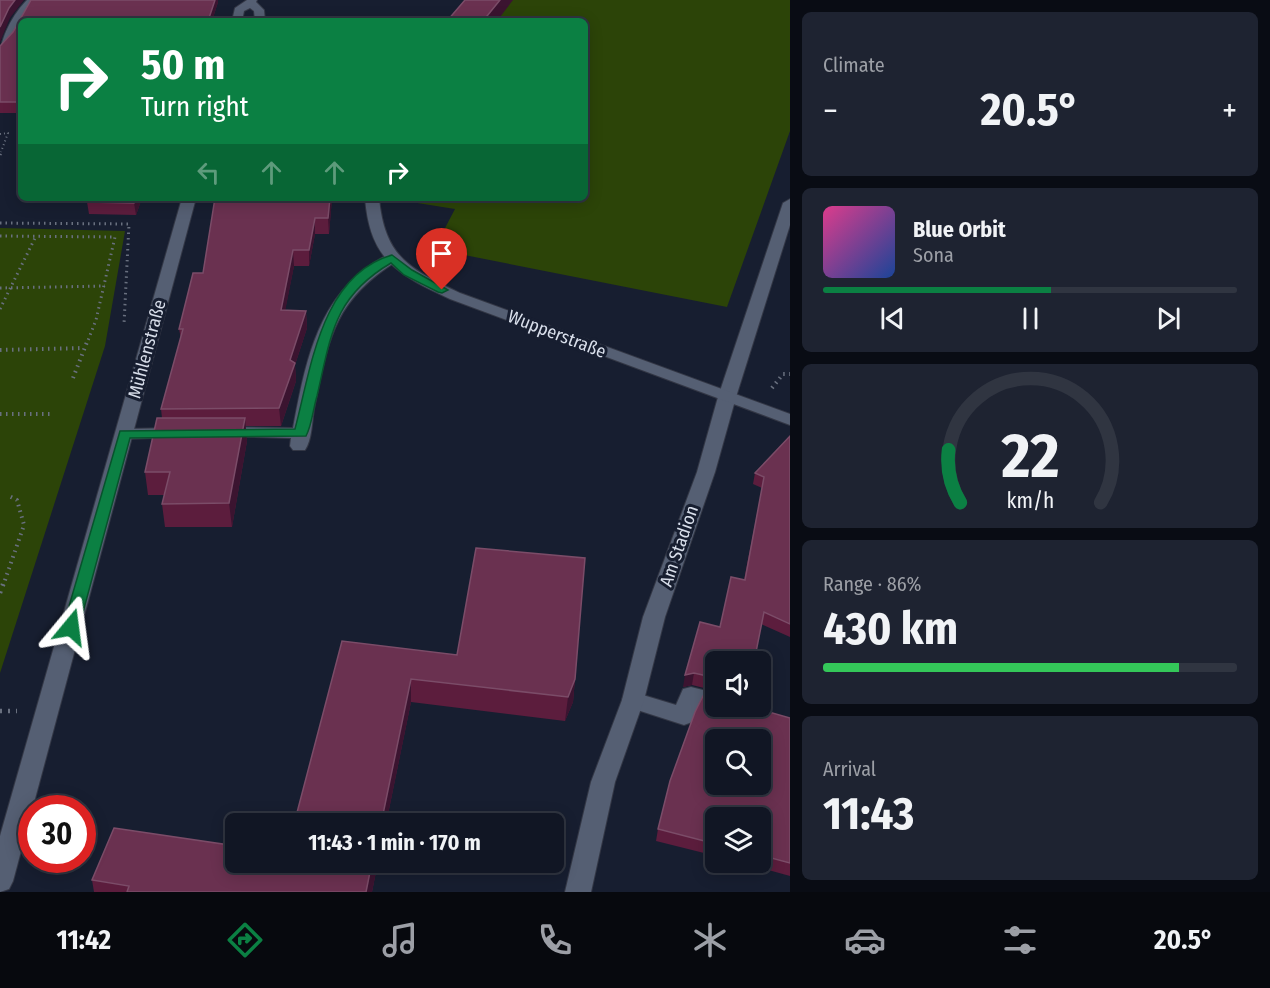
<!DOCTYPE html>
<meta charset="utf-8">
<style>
body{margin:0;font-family:"Fira Sans Condensed",sans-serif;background:#1e2331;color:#f1f3f6;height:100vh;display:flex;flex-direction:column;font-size:22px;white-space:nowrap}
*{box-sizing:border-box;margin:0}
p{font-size:20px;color:#9c9fa6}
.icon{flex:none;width:33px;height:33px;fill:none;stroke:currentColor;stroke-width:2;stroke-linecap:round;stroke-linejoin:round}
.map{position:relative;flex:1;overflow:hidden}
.drawer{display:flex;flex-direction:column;gap:12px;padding:12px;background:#090c14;width:480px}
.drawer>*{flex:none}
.hud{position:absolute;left:18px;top:18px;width:570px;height:183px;border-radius:9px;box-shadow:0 3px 15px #0003,0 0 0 2px #303541;background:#0b8043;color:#fff;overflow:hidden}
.buttons{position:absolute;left:705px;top:651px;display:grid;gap:12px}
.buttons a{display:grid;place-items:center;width:66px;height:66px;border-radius:9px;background:#111624;box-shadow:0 3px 15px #0003,0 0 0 2px #303541;font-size:30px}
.speed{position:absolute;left:18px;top:795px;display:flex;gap:12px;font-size:30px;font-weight:700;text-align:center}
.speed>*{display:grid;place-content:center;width:78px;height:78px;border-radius:50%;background:#111624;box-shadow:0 3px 15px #0003,0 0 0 2px #303541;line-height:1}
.speed .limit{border:9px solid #d22;background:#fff;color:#111}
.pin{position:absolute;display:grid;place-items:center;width:51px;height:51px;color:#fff;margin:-62px -26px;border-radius:50% 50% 50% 0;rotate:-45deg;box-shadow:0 0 6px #0007}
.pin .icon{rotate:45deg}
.me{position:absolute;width:66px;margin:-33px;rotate:16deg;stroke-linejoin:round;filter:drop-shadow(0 0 4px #0008)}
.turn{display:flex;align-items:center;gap:21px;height:126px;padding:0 24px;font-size:27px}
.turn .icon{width:78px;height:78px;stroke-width:2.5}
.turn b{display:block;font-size:42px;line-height:51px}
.lanes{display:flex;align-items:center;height:57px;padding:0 24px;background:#0003;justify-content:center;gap:30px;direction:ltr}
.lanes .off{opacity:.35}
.big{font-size:45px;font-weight:700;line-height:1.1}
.drawer .card{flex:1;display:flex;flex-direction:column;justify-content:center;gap:9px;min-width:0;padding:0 21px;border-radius:9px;background:#1e2331}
.drawer .dial{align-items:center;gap:0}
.dial svg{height:156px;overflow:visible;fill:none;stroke:#303541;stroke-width:7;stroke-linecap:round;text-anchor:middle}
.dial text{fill:#f1f3f6;stroke:none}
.song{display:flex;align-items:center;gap:18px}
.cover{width:72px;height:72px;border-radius:9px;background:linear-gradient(135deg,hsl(330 70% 55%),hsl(220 70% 35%))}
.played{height:6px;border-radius:3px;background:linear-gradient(90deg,#0b8043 55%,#303541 55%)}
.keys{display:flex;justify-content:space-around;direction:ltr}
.heat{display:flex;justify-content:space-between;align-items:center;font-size:33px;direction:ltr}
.charge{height:9px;border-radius:4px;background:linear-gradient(90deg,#34c759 86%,#303541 0)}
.trip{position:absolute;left:225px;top:813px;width:339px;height:60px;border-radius:9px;background:#111624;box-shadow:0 3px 15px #0003,0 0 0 2px #303541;font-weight:700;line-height:60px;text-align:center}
.tab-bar{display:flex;height:96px;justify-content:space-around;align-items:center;background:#07090e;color:#9c9fa6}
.tab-bar .icon{width:42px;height:42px}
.tab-bar .on{color:#0b8043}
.tab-bar b{font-size:27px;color:#f1f3f6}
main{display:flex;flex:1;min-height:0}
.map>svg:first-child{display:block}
</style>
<main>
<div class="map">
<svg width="790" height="892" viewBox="0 0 790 892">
<rect width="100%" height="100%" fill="#171e30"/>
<g fill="#2c4408">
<path d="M 475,0 L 790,0 L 790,131 L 727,307 L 434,249 L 455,209 L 411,202 L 412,198 L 585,198 L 585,21 L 456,21 Z"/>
<path d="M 0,228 L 125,231 L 105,346 L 0,673 Z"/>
</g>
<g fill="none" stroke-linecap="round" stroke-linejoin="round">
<defs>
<g id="lane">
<path d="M 392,254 L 397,255 L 399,258 L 397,261 C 333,301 328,340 314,409 C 312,421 312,440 305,450 L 293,450 L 290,446 L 291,438 L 216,436 L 213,432 L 216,428 L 222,427 L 293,428 C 304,370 315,307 364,270 C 372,264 382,256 392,254 Z"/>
<path d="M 176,428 L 182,429 L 185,433 L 182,437 L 124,439 L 118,438 L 115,434 L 118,430 L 124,429 Z"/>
<path d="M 691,687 L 715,693 L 716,704 L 707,707 L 699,705 L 692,722 L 684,725 L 625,706 L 622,700 L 625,694 L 633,692 L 676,705 L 683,689 Z"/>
</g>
<g id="street">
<path d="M 27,0 L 38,0 C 29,11 7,54 0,57 C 0,38 13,14 27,0 Z"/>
<path d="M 182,198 L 196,198 L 13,881 L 9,889 L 0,892 L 0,836 Z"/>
<path d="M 790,199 L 790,225 L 736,397 L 715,472 L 665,617 L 644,700 L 615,782 L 591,892 L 565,892 L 591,782 L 622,700 L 643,617 L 697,472 L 718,397 L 783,203 Z"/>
</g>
<g id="secondary">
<path d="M 247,0 L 257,0 L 256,2 L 264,10 L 265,21 L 255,21 L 254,11 L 250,8 L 244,11 L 242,21 L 232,21 L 235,8 Z"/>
<path d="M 365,198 L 379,198 C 385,258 410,269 460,293 L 790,414 L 790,425 L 450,299 C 397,274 370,260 365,198 Z"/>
</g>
</defs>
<use href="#lane" stroke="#333745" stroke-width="2"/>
<use href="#street" stroke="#333745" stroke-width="2"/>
<use href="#secondary" stroke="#333745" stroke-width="2"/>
<path stroke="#69707f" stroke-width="2" stroke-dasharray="1 3" stroke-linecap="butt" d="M 0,134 L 8,133 L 1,152"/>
<g stroke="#69707f" stroke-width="3" stroke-dasharray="1.5 4" stroke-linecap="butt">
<path d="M 0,155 L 2,150"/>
<path d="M 0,223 L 129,224 L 124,324"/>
<path d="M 0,236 L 115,237 L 96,320 L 87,343"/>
<path d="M 0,288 L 105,286"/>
<path d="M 0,309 L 36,236"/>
</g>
<g stroke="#69707f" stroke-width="4" stroke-dasharray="1.5 4.5" stroke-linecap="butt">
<path d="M 0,350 L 84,348"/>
<path d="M 73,378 L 87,342"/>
<path d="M 772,388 L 783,374 L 790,374"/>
<path d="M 0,414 L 51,414"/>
<path d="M 3,586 L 24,525 L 17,500 L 9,496"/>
</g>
<g stroke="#69707f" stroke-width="4.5" stroke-dasharray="2 6" stroke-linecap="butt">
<path d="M 0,593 L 3,584"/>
<path d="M 0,711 L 17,711"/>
</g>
<use href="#lane" fill="#555f73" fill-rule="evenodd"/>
<use href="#street" fill="#555f73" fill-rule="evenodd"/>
<use href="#secondary" fill="#555f73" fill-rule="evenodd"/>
</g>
<g fill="#5c1d3d">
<path d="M 31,0 L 218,0 L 218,2 L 212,21 L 21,21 L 21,113 L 0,113 L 0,46 L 13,32 Z"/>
<path d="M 142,198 L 136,215 L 89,214 L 87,202 Z"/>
<path d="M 215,198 L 332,198 L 329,234 L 315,234 L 309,266 L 294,266 L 285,310 L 306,311 L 307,328 L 295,365 L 296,381 L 281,426 L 245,426 L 247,441 L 232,527 L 165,527 L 162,504 L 164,495 L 148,495 L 145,472 L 162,418 L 161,409 L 181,339 L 179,329 L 203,273 Z"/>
<path d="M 790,436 L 790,637 L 761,624 L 716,662 L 716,691 L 692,685 L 683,687 L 720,627 L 744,580 L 762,488 L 753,484 L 755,473 Z"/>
<path d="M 342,641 L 575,679 L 573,702 L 565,721 L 411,702 L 386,824 L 294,824 Z"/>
<path d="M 710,697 L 716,706 L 790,718 L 790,876 L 739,862 L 760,862 L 760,818 L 716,818 L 716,856 L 656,841 L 658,829 Z"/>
<path d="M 236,862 L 378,862 L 372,892 L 94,892 L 92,880 Z"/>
</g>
<g fill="#3b1430">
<path d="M 15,0 L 24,0 L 10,18 L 0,42 L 0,27 L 9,8 Z"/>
<path d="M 215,0 L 218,0 L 218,2 L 212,21 L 208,21 Z"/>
<path d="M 500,0 L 513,0 L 497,21 L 483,21 Z"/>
<path d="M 136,198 L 142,198 L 136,215 L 134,203 Z"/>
<path d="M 330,198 L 332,198 L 329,234 L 328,218 Z"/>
<path d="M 315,218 L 315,234 L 309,266 L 309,250 Z"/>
<path d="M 293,250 L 294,266 L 282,327 L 281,310 Z"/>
<path d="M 306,311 L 307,328 L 295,365 L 296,381 L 281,426 L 279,408 L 290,360 Z"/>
<path d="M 245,418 L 247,441 L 232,527 L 229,503 Z"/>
<path d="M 694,673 L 692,685 L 683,687 L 685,675 Z"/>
<path d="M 411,679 L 411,702 L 386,824 L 381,824 Z"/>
<path d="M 575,679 L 573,702 L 565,721 L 568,697 Z"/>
<path d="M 372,862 L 378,862 L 372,892 L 366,892 Z"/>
</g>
<g fill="#6a3150" stroke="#7b4c68" stroke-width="1.5" fill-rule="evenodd">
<path d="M 0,0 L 15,0 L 9,8 L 0,27 Z"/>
<path d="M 31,0 L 215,0 L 208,21 L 21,21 L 21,102 L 0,102 L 0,46 L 13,32 Z"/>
<path d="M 465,0 L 500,0 L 483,21 L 447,21 Z"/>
<path d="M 89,198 L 136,198 L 134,203 L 87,202 Z"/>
<path d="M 215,198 L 330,198 L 328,218 L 315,218 L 309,250 L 293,250 L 281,310 L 306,311 L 290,360 L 295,363 L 279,408 L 161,409 L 183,329 L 179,329 L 193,273 L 203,273 Z"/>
<path d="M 157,418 L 245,418 L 229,503 L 162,504 L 170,472 L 145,472 Z"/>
<path d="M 790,436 L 790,624 L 764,612 L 754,662 L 716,662 L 716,678 L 694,673 L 685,675 L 700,622 L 720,627 L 731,577 L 745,580 L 764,477 L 755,473 Z"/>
<path d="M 476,548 L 585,558 L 575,679 L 568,697 L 411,679 L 381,824 L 294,824 L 342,641 L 457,655 Z"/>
<path d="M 716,694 L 716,706 L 748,706 L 790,718 L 790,863 L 760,855 L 760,818 L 716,818 L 716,844 L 658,829 L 670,781 L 695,712 L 703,696 L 710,697 ZM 716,740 L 760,740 L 760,784 L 716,784 Z"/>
<path d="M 114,828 L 236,846 L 236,862 L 372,862 L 366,892 L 127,892 L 129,886 L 92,880 Z"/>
</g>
<path fill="#0b8043" stroke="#07532c" stroke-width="1.5" d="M 392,255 L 412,270 L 448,290 L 442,293 L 438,292 L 404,275 L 391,263 C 333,297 331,336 317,396 C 313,409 312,425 306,436 L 130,438 L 79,627 L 76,631 L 65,631 L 63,627 L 120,431 L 295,429 C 311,369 321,275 392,255 Z"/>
<g text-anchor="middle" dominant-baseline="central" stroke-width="6" stroke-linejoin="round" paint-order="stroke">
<g font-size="18" fill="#d8deea" stroke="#171e30">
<text transform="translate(557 334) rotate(21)">Wupperstraße</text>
<text transform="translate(147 349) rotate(-75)">Mühlenstraße</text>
<text transform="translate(679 546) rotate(-71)">Am Stadion</text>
</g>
</g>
</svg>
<div class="buttons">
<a><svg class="icon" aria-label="sound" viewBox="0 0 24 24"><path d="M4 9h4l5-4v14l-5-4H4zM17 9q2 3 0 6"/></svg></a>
<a><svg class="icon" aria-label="search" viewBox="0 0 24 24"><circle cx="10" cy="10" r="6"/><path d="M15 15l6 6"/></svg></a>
<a><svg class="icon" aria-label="layers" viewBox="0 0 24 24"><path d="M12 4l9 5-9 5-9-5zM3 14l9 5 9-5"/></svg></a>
</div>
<div class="speed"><div class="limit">30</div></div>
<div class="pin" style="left:442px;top:290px;background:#d93025"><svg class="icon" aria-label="arrive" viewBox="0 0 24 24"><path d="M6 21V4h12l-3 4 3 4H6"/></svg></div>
<svg class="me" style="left:71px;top:627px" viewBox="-20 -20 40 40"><path d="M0-17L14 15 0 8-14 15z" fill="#0b8043" stroke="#fff" stroke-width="4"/></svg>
<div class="trip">11:43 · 1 min · 170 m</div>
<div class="hud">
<div class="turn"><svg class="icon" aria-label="right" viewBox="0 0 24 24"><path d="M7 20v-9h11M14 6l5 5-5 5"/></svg><div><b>50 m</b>Turn right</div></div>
<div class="lanes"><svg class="icon off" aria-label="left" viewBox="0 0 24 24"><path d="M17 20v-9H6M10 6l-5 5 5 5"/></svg><svg class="icon off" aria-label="ahead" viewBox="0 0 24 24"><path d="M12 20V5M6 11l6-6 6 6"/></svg><svg class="icon off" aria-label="ahead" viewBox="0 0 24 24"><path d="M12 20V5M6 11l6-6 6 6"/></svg><svg class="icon" aria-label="right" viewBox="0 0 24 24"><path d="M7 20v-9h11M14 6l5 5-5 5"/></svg></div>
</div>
</div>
<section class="drawer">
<div class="card"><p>Climate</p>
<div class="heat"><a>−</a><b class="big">20.5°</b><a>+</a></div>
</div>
<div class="card">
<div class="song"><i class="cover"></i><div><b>Blue Orbit</b><p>Sona</p></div></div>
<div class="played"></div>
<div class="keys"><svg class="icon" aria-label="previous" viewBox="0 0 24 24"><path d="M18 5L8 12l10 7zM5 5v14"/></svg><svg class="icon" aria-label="pause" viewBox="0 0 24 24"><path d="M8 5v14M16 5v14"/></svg><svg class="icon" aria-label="next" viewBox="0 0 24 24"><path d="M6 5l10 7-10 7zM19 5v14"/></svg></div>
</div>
<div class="card dial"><svg viewBox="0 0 100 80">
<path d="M14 69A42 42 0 1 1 86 69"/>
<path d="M14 69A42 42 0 0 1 8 42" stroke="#0b8043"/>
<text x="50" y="56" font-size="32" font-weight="700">22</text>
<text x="50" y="72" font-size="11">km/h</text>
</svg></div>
<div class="card"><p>Range · 86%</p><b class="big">430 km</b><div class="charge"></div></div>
<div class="card"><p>Arrival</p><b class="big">11:43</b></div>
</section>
</main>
<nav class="tab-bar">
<b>11:42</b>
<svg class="icon on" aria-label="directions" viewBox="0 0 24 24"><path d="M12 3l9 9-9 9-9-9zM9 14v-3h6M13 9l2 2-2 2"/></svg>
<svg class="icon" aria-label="music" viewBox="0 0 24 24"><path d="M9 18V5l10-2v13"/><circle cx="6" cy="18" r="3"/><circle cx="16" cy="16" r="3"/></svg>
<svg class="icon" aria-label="phone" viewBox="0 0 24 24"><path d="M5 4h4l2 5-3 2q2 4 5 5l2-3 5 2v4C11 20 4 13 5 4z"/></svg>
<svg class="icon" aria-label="climate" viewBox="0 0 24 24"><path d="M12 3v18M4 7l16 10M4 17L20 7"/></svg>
<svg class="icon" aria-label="car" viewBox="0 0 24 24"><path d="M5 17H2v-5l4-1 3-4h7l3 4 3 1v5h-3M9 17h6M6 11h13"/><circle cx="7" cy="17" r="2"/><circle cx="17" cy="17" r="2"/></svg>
<svg class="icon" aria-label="filters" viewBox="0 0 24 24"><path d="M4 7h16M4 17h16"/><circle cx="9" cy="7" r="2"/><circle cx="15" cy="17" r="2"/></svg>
<b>20.5°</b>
</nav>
